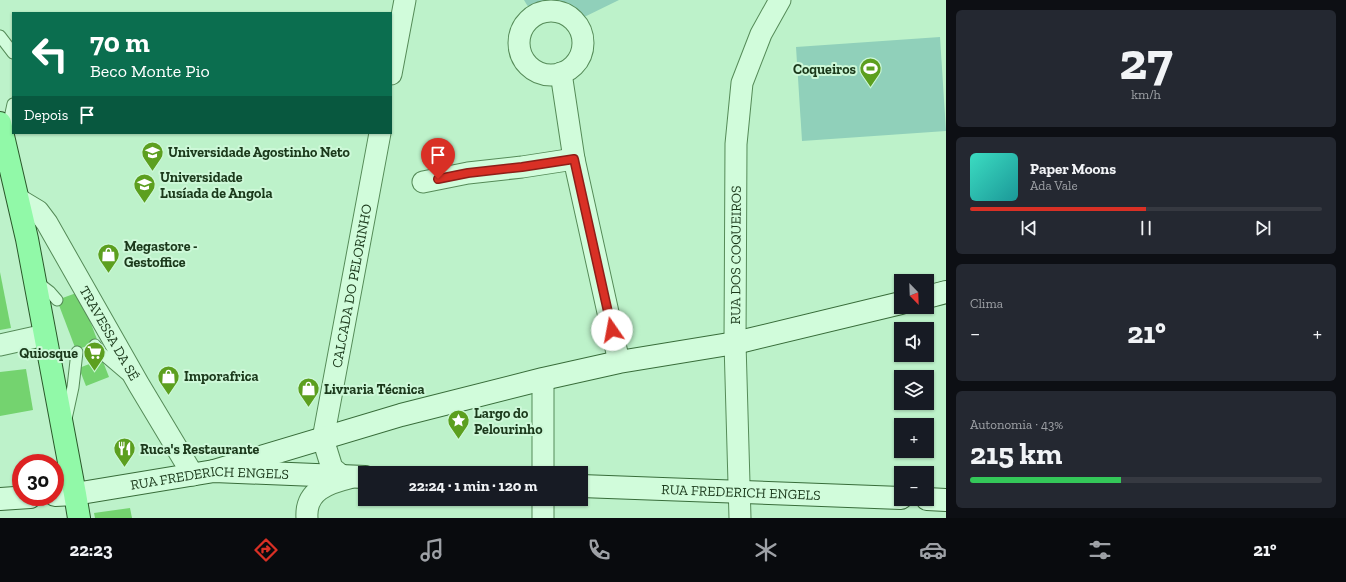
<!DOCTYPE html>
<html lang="pt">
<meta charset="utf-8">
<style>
body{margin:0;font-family:"Zilla Slab",serif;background:#242831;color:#f1f3f6;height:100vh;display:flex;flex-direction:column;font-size:15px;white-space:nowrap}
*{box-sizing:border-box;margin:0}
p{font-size:13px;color:#9ea1a6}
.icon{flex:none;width:22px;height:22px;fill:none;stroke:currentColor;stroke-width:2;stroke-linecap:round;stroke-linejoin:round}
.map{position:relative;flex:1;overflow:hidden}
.sheet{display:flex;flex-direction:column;gap:10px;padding:10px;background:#0d0f14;width:400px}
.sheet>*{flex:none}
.hud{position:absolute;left:12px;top:12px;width:380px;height:122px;border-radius:0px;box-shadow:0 1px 3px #0004;background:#0b6e4f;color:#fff;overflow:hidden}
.needle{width:26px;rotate:157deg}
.controls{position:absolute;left:894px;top:274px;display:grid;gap:8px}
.controls a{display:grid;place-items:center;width:40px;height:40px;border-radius:0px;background:#171b24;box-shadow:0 1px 3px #0004;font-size:20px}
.speed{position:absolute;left:12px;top:454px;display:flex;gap:8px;font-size:20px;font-weight:700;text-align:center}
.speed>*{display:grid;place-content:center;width:52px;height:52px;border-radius:50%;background:#171b24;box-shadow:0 1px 3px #0004;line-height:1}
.speed .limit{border:6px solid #d22;background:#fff;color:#111}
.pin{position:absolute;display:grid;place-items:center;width:34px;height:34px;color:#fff;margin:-41px -17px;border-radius:50% 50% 50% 0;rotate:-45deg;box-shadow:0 0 4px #0007}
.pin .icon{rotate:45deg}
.me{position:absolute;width:44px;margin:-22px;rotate:348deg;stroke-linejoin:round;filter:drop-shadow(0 0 3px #0008)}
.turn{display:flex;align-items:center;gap:14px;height:84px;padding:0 12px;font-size:18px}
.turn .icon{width:52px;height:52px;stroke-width:2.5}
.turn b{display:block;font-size:28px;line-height:34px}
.then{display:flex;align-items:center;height:38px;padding:0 12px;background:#0003;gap:8px;font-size:15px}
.big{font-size:30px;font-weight:800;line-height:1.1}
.sheet .card{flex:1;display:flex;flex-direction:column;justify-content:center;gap:6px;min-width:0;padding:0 14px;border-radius:6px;background:#242831}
.sheet .dial{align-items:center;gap:0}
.dial b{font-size:52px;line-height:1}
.song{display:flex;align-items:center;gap:12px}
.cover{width:48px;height:48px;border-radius:6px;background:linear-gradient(135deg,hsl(170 70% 55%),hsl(180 70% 35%))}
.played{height:4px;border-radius:2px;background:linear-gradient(90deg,#d93025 50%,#363941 50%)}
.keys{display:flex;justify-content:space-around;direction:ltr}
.heat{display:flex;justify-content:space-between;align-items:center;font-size:22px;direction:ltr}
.charge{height:6px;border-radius:3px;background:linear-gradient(90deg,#34c759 43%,#363941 0)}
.trip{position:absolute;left:358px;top:466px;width:230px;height:40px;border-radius:0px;background:#171b24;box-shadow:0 1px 3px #0004;font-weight:800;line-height:40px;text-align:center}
.tab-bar{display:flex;height:64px;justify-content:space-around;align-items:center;background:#090b0e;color:#9ea1a6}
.tab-bar .icon{width:28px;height:28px}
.tab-bar .selected{color:#d93025}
.tab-bar b{font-size:18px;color:#f1f3f6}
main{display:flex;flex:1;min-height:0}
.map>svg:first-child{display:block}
</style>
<main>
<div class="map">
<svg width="946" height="518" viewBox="0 0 946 518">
<rect width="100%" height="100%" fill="#bdf2ca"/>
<g fill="#90d0ba">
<path d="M 524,0 L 619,0 L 574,22 C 559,9 554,12 536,15 L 527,5 Z"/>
<path d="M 940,37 L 946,131 L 802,141 L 796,47 Z"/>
</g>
<g fill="#74d36f">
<path d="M 0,272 L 11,328 L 0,330 Z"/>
<path d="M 79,292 L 98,342 L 76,350 L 57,300 Z"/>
<path d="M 102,359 L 109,377 L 86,386 L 79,368 Z"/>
<path d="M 26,369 L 33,410 L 0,416 L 0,372 Z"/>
<path d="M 130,508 L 132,518 L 95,518 L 94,513 Z"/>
</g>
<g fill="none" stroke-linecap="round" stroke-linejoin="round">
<defs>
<g id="lane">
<path d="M 0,36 L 13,53"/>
<path d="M 7,132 L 13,104"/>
<path d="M 37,282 L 50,292 L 57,300"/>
<path d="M 95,345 L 99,351 L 126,374"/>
<path d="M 66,419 L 73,387 L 77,352"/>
</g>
<g id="street">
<circle cx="551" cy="43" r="32"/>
<path d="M 561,73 L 574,159 L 619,362"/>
<path d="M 391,74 L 405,0"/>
<path d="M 423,182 L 468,173 L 522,167 L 574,159"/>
<path id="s1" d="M 18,199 L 38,211 L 47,223 L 139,385 L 193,475"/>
<path d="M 0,345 L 45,335"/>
<path d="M 543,473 L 543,379"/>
<path id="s2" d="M 342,476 L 332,468 L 323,439 L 380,133"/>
<path d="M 543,499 L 543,518"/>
<path d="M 307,518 C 305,491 328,483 349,478"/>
<path id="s3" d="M 740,518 L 735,343 L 736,144 L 742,83 L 761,34 L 780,0"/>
</g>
<g id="secondary">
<path d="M 927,297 L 946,292"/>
<path d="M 214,471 L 401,415 L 543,379 L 619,362 L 735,343 L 901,303"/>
<path id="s4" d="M 581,486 L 901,498"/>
<path id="s5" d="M 55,495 L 75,494 L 214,471 L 365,477"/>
<path d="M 0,499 L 30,497"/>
<path d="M 927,499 L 946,500"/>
</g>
<path id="primary" d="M 0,123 L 27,239 L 75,494 L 79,518"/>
</defs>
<use href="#lane" stroke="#558b58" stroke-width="13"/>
<use href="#street" stroke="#558b58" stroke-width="23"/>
<use href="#secondary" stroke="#386d3a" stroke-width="24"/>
<use href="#primary" stroke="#2a582a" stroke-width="24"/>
<use href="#lane" stroke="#d1fcdb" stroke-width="11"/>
<use href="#street" stroke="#d1fcdb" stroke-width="21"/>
<use href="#secondary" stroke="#d1fcdb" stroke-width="22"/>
<use href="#primary" stroke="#91f9a8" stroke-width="22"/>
</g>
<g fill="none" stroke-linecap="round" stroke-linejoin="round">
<defs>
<path id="route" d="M 438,179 L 468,173 L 522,167 L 574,159 L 612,330"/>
</defs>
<use href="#route" stroke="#8d1f18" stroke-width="10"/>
<use href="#route" stroke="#d93025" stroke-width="7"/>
</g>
<defs>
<symbol id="stadium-pin" viewBox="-11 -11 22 30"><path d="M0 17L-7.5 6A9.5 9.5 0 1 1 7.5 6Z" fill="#5c9f1f" stroke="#cdf8d8"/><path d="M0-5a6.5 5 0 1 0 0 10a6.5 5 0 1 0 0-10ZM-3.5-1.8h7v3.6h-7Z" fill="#fff"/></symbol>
<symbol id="university-pin" viewBox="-11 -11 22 30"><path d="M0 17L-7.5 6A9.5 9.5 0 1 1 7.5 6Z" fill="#5c9f1f" stroke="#cdf8d8"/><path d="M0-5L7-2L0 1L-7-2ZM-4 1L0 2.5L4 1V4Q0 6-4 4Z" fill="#fff"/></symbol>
<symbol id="shop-pin" viewBox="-11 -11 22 30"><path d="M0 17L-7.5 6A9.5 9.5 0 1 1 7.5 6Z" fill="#5c9f1f" stroke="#cdf8d8"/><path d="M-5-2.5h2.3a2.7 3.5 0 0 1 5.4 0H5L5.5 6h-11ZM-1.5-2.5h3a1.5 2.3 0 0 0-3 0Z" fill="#fff"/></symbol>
<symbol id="supermarket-pin" viewBox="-11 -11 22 30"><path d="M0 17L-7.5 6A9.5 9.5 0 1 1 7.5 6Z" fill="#5c9f1f" stroke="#cdf8d8"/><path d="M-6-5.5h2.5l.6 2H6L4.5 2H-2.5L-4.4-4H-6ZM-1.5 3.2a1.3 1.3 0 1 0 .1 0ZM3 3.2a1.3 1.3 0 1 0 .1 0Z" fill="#fff"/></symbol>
<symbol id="sight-pin" viewBox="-11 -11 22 30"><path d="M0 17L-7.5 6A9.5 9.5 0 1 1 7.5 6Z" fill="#5c9f1f" stroke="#cdf8d8"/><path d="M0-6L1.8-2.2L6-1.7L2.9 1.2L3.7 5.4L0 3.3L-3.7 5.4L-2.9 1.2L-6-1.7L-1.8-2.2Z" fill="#fff"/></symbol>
<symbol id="restaurant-pin" viewBox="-11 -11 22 30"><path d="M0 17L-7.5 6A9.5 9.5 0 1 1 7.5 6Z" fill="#5c9f1f" stroke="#cdf8d8"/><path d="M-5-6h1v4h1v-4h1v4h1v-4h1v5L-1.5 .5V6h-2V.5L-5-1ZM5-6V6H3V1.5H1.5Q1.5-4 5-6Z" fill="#fff"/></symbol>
</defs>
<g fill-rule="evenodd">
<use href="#stadium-pin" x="858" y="56" width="25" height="34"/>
<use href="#university-pin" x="140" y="140" width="25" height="34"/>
<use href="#university-pin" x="132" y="172" width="25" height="34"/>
<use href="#shop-pin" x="96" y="242" width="25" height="34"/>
<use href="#supermarket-pin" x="82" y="340" width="25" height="34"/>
<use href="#shop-pin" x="156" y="364" width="25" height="34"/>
<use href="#shop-pin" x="296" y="376" width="25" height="34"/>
<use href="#sight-pin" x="446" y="408" width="25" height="34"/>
<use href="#restaurant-pin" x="112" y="436" width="25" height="34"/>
</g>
<g text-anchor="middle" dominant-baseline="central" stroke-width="4" stroke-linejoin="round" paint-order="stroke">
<g font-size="14" font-weight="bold" fill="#1b391b" stroke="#cdf8d8" text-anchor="start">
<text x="856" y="69" text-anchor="end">Coqueiros</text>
<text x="168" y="152">Universidade Agostinho Neto</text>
<text x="160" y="177">Universidade<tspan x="160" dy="16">Lusíada de Angola</tspan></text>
<text x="124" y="246">Megastore -<tspan x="124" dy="16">Gestoffice</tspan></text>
<text x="78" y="353" text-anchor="end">Quiosque</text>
<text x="184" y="376">Imporafrica</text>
<text x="324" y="389">Livraria Técnica</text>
<text x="474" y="413">Largo do<tspan x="474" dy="16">Pelourinho</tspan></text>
<text x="140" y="449">Ruca's Restaurante</text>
</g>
<g font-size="14" fill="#1b391b" stroke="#cdf8d8">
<text stroke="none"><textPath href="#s3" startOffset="263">RUA DOS COQUEIROS</textPath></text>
<text stroke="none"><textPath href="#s2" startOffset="199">CALCADA DO PELORINHO</textPath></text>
<text stroke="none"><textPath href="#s1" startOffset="165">TRAVESSA DA SÉ</textPath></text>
<text stroke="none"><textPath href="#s5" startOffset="156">RUA FREDERICH ENGELS</textPath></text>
<text stroke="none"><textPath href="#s4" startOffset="160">RUA FREDERICH ENGELS</textPath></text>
</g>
</g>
</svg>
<div class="controls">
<a><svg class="needle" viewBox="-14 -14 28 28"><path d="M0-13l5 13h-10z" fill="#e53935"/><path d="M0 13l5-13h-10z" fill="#9ea1a6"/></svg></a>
<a><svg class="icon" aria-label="sound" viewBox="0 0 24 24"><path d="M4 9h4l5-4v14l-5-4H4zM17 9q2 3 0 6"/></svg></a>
<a><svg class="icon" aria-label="layers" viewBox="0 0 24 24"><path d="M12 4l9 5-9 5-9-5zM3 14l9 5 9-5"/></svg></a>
<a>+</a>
<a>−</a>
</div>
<div class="speed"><div class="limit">30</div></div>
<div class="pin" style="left:438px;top:179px;background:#d93025"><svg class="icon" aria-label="arrive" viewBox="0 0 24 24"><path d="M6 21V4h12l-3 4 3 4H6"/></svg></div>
<svg class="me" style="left:612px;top:330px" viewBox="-20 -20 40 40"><circle r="19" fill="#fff"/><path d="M0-13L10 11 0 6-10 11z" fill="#d93025"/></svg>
<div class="trip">22:24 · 1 min · 120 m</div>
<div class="hud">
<div class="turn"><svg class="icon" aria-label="left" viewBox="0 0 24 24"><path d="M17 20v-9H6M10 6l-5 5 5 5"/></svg><div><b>70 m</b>Beco Monte Pio</div></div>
<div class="then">Depois<svg class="icon" aria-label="arrive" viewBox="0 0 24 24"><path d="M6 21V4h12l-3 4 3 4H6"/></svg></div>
</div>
</div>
<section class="sheet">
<div class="card dial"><b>27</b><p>km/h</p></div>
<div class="card">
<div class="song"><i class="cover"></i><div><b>Paper Moons</b><p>Ada Vale</p></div></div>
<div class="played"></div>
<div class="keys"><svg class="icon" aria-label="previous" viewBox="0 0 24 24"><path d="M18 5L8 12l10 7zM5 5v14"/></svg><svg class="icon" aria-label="pause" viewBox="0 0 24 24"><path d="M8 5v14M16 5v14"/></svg><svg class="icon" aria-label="next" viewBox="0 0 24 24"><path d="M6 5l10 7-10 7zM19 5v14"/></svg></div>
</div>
<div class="card"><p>Clima</p>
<div class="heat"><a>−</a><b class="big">21°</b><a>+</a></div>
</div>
<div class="card"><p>Autonomia · 43%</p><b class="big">215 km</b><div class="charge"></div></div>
</section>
</main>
<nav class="tab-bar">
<b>22:23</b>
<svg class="icon selected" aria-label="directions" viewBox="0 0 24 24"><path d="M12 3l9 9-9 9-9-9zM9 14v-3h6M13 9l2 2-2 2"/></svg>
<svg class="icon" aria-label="music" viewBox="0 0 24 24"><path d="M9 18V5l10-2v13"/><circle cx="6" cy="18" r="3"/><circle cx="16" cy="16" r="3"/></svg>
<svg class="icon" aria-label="phone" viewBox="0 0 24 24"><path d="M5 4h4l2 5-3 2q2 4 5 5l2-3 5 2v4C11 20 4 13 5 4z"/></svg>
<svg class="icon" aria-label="climate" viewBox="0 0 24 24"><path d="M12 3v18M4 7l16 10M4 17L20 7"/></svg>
<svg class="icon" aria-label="car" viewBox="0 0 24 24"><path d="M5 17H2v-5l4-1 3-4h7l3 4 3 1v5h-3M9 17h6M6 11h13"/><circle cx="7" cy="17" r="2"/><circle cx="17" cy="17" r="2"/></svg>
<svg class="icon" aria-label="filters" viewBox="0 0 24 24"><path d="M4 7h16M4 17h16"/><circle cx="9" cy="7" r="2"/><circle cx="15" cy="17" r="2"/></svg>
<b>21°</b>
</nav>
